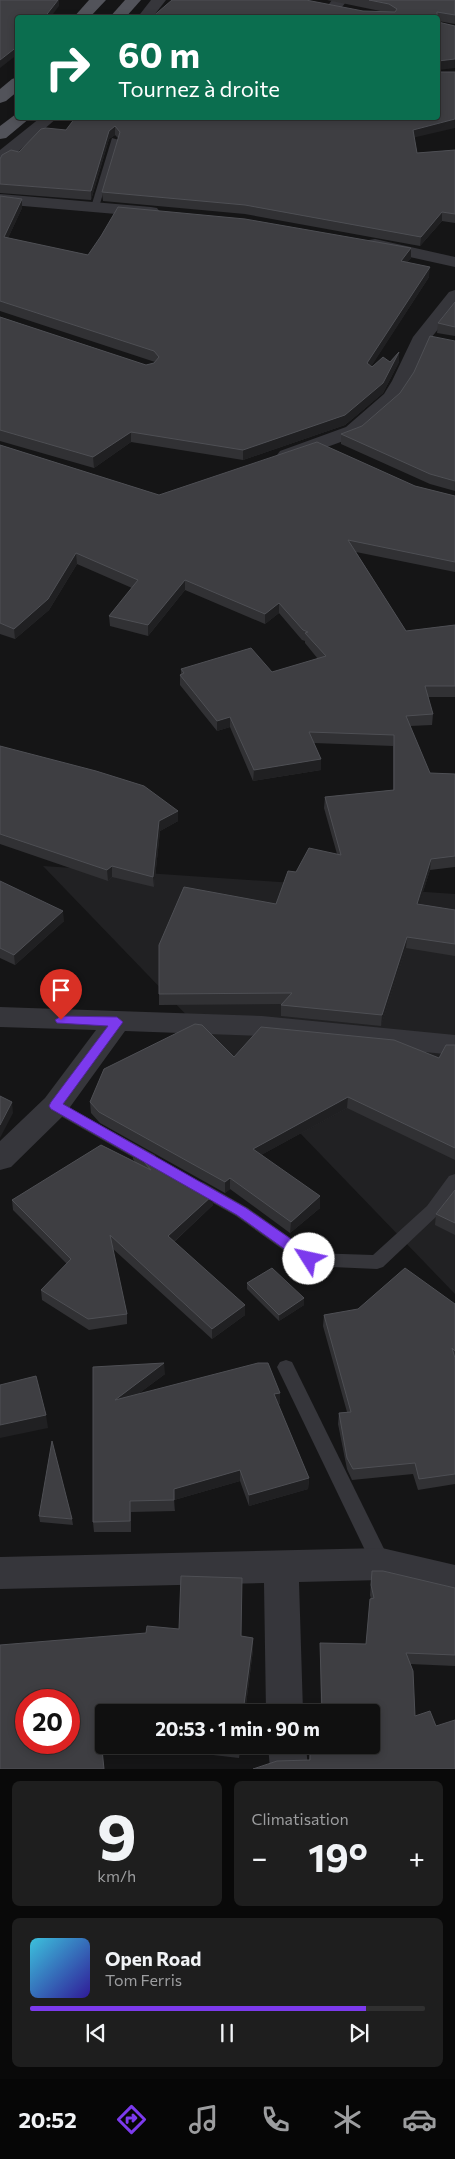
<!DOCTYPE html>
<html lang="fr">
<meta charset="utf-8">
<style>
body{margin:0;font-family:Commissioner,sans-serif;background:#1e1e1e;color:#f1f3f6;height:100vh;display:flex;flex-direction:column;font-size:19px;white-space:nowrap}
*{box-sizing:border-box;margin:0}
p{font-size:16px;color:#9c9d9f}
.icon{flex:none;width:28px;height:28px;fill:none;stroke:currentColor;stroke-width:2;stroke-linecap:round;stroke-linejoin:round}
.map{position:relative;height:1769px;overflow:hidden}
.details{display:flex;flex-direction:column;gap:12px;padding:12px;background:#090909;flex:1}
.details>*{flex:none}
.banner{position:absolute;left:15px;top:15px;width:425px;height:105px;border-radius:5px;box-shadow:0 2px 8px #0003,0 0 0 1px #303030;background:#0b6e4f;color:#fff;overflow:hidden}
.speed{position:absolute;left:15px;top:1689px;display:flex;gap:10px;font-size:25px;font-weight:700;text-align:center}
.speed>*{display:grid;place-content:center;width:65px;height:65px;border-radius:50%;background:#101010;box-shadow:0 2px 8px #0003,0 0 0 1px #303030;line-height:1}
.speed .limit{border:8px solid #d22;background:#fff;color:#111}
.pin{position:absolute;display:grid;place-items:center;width:42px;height:42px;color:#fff;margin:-51px -21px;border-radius:50% 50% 50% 0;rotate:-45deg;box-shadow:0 0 5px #0007}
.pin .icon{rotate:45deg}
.me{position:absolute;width:55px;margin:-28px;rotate:305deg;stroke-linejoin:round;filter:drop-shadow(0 0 4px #0008)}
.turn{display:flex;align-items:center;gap:18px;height:105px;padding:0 20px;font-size:22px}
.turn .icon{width:65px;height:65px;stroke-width:2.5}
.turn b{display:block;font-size:35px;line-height:42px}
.big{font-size:38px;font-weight:700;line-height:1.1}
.details .card{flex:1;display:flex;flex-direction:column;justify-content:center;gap:8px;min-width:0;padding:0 18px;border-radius:8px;background:#1e1e1e}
.details .dial{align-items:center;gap:0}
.dial b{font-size:65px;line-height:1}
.song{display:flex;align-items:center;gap:15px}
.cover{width:60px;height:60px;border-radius:8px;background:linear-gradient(135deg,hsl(190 70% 55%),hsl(250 70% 35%))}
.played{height:5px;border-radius:2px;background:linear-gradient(90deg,#7c3aed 85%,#303030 85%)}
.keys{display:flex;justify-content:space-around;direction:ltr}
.heat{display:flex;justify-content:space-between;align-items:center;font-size:28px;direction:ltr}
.details .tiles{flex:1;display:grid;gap:12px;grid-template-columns:1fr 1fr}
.card:last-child{grid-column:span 2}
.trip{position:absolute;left:95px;top:1704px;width:285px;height:50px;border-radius:5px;background:#101010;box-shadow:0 2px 8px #0003,0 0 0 1px #303030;font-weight:700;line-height:50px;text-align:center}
.tabs{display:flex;height:80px;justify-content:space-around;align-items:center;background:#060606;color:#9c9d9f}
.tabs .icon{width:35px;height:35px}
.tabs .on{color:#7c3aed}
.tabs b{font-size:22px;color:#f1f3f6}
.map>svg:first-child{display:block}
</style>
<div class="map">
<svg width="455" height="1769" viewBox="0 0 455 1769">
<rect width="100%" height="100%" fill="#151516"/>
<path fill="#212123" d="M 43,866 L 455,894 L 455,1294 Z"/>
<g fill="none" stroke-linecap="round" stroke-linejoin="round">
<g fill="#36363b" fill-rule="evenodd">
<path d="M 112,138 L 119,140 L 99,207 L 98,209 L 92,209 L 91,207 Z"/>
<path d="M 55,1100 L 155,1155 L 157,1159 L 155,1163 L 149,1165 L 143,1163 L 50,1110 L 47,1106 L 50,1102 Z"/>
<path d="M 455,1174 L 455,1192 L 439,1214 L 383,1267 L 377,1269 L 309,1266 L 303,1264 L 236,1216 L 192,1191 L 190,1187 L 192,1183 L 198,1181 L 204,1183 L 248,1208 L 312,1253 L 373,1255 L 427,1206 L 449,1176 Z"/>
<path d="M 286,1360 L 292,1362 L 388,1557 L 390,1563 L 388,1569 L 381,1571 L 374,1569 L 277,1367 L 280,1362 Z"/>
</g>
<g fill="#36363b" fill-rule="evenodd">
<path d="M 151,0 L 166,0 L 152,18 L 137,18 Z"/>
<path d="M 332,0 L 347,0 C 342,8 338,14 328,11 L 326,8 Z"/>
<path d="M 40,118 L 57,118 L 6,162 L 0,163 L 0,150 Z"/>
<path d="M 0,194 L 151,207 L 157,208 L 160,212 L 157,216 L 151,217 L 0,204 Z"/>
<path d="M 375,239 L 455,257 L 455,267 L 369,248 L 366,244 L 369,240 Z"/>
<path d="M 455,290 L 455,308 L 431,338 L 412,381 L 398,402 L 360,435 L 294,459 L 287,461 L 280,459 L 277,455 L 280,451 L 346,427 L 384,394 L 392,381 L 413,337 L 449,292 Z"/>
<path d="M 0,1007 L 262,1016 L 455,1035 L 455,1055 L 262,1036 L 125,1031 L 65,1114 L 11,1167 L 0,1170 L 0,1141 L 45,1098 L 96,1030 L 0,1027 Z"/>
<path d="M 382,1548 L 455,1565 L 455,1597 L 382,1580 L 299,1582 L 303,1712 L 266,1712 L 264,1583 L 0,1589 L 0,1557 Z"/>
<path d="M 268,1745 L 306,1745 L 308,1769 L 270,1769 Z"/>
</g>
<g fill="#52535a" fill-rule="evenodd">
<path d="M 89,0 L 106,0 L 89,18 L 73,18 Z"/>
<path d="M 125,0 L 141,0 L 125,18 L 109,18 Z"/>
<path d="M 18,77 L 18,91 L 6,101 L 0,103 L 0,89 L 12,79 Z"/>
<path d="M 16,114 L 18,118 L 30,118 L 6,138 L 0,139 L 0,126 Z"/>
</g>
</g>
<g fill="#313134">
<path d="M 327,0 L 455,0 L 455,24 L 438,21 L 438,18 L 151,18 L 385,12 Z"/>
<path d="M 75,118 L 414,138 L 417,153 L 455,150 L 455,223 L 442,221 L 420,246 L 245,214 L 103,201 L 102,192 L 118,138 L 115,135 L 109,139 L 91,200 L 0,193 L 0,159 L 19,152 L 66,130 Z"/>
<path d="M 0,196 L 22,199 L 22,208 L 8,238 L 88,255 L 411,258 L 407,262 L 429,277 L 371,366 L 390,362 L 399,352 L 399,362 L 383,393 L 345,425 L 243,460 L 131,442 L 94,468 L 0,441 L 0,317 L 146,365 L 154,363 L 155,362 L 0,311 Z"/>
<path d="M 455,302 L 455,336 L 437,333 L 438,323 Z"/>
<path d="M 455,341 L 455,491 L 430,484 L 341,444 L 341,434 L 362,426 L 400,393 Z"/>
<path d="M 0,445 L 159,495 L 415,486 L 455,496 L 455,572 L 356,552 L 406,631 L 455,625 L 455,697 L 428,697 L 433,714 L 432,725 L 410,726 L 430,773 L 455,774 L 455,867 L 430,870 L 419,904 L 455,910 L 455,956 L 406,948 L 381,1026 L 281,1016 L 281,1005 L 282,1004 L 159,1005 L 159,994 L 276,904 L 296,872 L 337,854 L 324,808 L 325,797 L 393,790 L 393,746 L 314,743 L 321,759 L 321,770 L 253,781 L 230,727 L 217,731 L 180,685 L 180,675 L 181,674 L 181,669 L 272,672 L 318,659 L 305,643 L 305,641 L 302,640 L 279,613 L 265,624 L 185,590 L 148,636 L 110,626 L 109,616 L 132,588 L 77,564 L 49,610 L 15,639 L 0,634 Z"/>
<path d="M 0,746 L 178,821 L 160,831 L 154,887 L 112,877 L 108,881 L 0,844 Z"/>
<path d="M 0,881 L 64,921 L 15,965 L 0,958 Z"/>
<path d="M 455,1045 L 455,1160 L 347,1108 L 261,1155 L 320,1208 L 290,1233 L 230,1189 L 225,1193 L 100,1123 L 91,1113 L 90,1102 L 234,1057 L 439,1058 Z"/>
<path d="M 133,1149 L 213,1205 L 174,1242 L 245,1315 L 212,1339 L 112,1248 L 127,1314 L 127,1324 L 89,1330 L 42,1300 L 41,1290 L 67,1264 L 13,1210 L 12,1200 L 135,1162 L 133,1159 Z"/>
<path d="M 455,1190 L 455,1235 L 435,1225 L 436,1214 Z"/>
<path d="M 247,1283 L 304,1298 L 304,1305 L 279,1321 L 247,1289 Z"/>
<path d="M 455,1304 L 455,1484 L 418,1490 L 413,1474 L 352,1480 L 347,1469 L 338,1424 L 339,1413 L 347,1412 L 323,1326 L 324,1315 Z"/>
<path d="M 93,1367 L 165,1374 L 138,1394 L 280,1393 L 280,1404 L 278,1404 L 309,1478 L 308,1489 L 249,1506 L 240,1481 L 174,1500 L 175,1511 L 131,1512 L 131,1532 L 94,1532 L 93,1522 Z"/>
<path d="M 39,1516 L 72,1519 L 73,1525 L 40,1522 Z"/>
<path d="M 372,1571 L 455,1588 L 455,1666 L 410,1664 L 415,1716 L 436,1726 L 455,1769 L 309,1760 L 310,1750 L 371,1745 L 371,1712 L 321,1712 L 320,1654 L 320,1643 L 366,1644 L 371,1599 L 370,1595 Z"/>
<path d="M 241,1636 L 253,1638 L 253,1650 L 245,1712 L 104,1712 L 104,1742 L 101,1742 L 0,1769 Z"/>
<path d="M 127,1745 L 241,1745 L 239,1758 Z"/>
</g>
<g fill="#202022">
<path d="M 58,0 L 59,0 L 59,6 L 50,18 L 44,18 Z"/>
<path d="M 18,46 L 18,54 L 0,68 L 0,60 Z"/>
<path d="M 455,59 L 455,68 L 438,70 L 438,61 Z"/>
<path d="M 455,119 L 455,128 L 412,138 L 413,130 Z"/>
<path d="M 115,126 L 115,135 L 109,139 L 91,200 L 91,191 L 109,131 Z"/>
<path d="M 22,199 L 22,208 L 4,247 L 4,237 Z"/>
<path d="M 442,212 L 442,221 L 420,246 L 421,237 Z"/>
<path d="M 411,248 L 411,258 L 400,270 L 401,261 Z"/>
<path d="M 430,267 L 429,277 L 367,373 L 367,363 Z"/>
<path d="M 399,352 L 399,362 L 383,393 L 345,425 L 243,460 L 243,450 L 345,415 Z"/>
<path d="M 131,432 L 131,442 L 94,468 L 93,457 Z"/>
<path d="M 76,553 L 77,564 L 49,610 L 15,639 L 14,629 Z"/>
<path d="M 185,580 L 185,590 L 148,636 L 148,625 Z"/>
<path d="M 279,603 L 279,613 L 265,624 L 265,614 Z"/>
<path d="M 230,717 L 230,727 L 217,731 L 217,721 Z"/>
<path d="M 321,759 L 321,770 L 253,781 L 254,770 Z"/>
<path d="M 178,811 L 178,821 L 160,831 L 154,887 L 153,877 L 159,821 Z"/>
<path d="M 431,859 L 430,870 L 416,915 L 417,904 Z"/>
<path d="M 112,866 L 112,877 L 108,881 L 107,870 Z"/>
<path d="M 63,911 L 64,921 L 15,965 L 14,955 Z"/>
<path d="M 407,937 L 406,948 L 381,1026 L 382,1015 Z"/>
<path d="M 348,1097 L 347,1108 L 252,1160 L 253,1149 Z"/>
<path d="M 12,1102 L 13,1113 L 0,1138 L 0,1125 Z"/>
<path d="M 230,1178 L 230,1189 L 225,1193 L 225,1182 Z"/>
<path d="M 213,1195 L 213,1205 L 168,1247 L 168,1236 Z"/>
<path d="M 320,1196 L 320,1208 L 290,1233 L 291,1222 Z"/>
<path d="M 304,1298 L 304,1305 L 279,1321 L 279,1315 Z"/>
<path d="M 245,1305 L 245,1315 L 212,1339 L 212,1329 Z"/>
<path d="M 164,1363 L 165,1374 L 115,1411 L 115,1400 Z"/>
<path d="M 280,1393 L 280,1404 L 274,1405 L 274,1394 Z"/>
<path d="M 46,1415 L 48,1428 L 0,1438 L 0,1425 Z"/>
<path d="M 240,1470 L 240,1481 L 174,1500 L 175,1511 L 174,1489 Z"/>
<path d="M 309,1478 L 308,1489 L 249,1506 L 249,1495 Z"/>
<path d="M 253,1638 L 253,1650 L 245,1712 L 243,1712 Z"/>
<path d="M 239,1745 L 241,1745 L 239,1758 Z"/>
</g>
<g fill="#3e3e42" stroke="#4e4f54" fill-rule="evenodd">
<path d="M 0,0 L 58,0 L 44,18 L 18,18 L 18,46 L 0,60 Z"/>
<path d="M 172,0 L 306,0 L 363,11 L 395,12 L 397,9 L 389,4 L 369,0 L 455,0 L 455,15 L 437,12 L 437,18 L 151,18 Z"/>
<path d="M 438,22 L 455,26 L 455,59 L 438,61 Z"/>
<path d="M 438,72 L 455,72 L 455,119 L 413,130 L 417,153 L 455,150 L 455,214 L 442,212 L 421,237 L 245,205 L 102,192 L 120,132 L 115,126 L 109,131 L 91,191 L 0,184 L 0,159 L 2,155 L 11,150 L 19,152 L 41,129 L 46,128 L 66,130 L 75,118 L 438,118 Z"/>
<path d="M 0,196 L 22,199 L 4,237 L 88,255 L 101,236 L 118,207 L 245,219 L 411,248 L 401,261 L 430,267 L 367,363 L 372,367 L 383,357 L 390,362 L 399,352 L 383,383 L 345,415 L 243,450 L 131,432 L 93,457 L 0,430 L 0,317 L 146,365 L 154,363 L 159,357 L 154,351 L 0,301 Z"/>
<path d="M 455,302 L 455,327 L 438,323 Z"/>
<path d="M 430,336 L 455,341 L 455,481 L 430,474 L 341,434 L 362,426 L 400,393 L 414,372 Z"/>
<path d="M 317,442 L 415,486 L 455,496 L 455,562 L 348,540 L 406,631 L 455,625 L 455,686 L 425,686 L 433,714 L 406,716 L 430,773 L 455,774 L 455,856 L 431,859 L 417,904 L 455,910 L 455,944 L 407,937 L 382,1015 L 281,1005 L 292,993 L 159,994 L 159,945 L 184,887 L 276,904 L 288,871 L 296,872 L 309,848 L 341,855 L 325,797 L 394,790 L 394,735 L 309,732 L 321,759 L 254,770 L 230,717 L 217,721 L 180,675 L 184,673 L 181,669 L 251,648 L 272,672 L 326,656 L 305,633 L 308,632 L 303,630 L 279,603 L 265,614 L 185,580 L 148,625 L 109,616 L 138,580 L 76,553 L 48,599 L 14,629 L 0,623 L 0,445 L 159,495 Z"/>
<path d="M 0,746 L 96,771 L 144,786 L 178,811 L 159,821 L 153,877 L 112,866 L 107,870 L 0,834 Z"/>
<path d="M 0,881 L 63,911 L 14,955 L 0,948 Z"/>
<path d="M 195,1024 L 202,1025 L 234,1057 L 261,1027 L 394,1040 L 439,1058 L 446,1045 L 455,1045 L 455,1148 L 348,1097 L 253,1149 L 320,1196 L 291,1222 L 230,1178 L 225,1182 L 99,1112 L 90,1102 L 104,1069 Z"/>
<path d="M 0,1096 L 12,1102 L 0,1125 Z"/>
<path d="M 101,1145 L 151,1170 L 133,1149 L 213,1195 L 168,1236 L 245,1305 L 212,1329 L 110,1235 L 127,1314 L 88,1319 L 41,1290 L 71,1259 L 12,1200 Z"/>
<path d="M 455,1190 L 455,1223 L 436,1214 Z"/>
<path d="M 272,1268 L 304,1298 L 279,1315 L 247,1283 Z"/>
<path d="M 405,1268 L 455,1304 L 455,1351 L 452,1348 L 455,1358 L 455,1474 L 419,1479 L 415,1463 L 353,1469 L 347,1458 L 339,1413 L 351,1412 L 324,1315 L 358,1309 Z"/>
<path d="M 164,1363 L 115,1400 L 258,1363 L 268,1363 L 280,1393 L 274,1394 L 309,1478 L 249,1495 L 240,1470 L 174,1489 L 174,1500 L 130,1501 L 130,1521 L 93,1522 L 93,1367 Z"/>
<path d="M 36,1376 L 46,1415 L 0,1425 L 0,1385 Z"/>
<path d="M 52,1441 L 72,1519 L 39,1516 Z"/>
<path d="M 372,1571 L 383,1571 L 455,1588 L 455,1655 L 406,1653 L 413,1671 L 415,1716 L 430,1711 L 436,1726 L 455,1720 L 455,1769 L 253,1769 L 277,1761 L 310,1760 L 310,1750 L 323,1745 L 371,1745 L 371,1712 L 322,1712 L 320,1643 L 366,1644 L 370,1599 L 374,1598 L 371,1585 Z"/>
<path d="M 181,1576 L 242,1578 L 241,1636 L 253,1638 L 243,1712 L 104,1712 L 104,1730 L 100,1730 L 104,1769 L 0,1769 L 0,1645 L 146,1633 L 147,1626 L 179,1629 ZM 26,1700 L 69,1700 L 69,1742 L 26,1742 Z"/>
</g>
<path fill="#7c3aed" stroke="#51269a" d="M 61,1016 L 117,1017 L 123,1022 L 63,1104 L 246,1208 L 314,1255 L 316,1259 L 314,1263 L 309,1265 L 304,1263 L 237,1215 L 51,1109 L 49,1106 L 51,1102 L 108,1026 L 57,1023 L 55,1020 Z"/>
</svg>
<div class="speed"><div class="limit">20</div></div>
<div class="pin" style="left:61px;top:1020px;background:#d93025"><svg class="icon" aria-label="arrive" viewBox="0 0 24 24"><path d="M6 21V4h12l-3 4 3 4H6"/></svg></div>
<svg class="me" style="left:309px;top:1259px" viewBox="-20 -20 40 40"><circle r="19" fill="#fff"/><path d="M0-13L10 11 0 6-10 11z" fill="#7c3aed"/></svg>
<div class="trip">20:53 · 1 min · 90 m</div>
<div class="banner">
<div class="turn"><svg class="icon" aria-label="right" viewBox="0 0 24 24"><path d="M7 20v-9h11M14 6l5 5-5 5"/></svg><div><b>60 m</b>Tournez à droite</div></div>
</div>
</div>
<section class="details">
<div class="tiles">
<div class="card dial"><b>9</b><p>km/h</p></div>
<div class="card"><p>Climatisation</p>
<div class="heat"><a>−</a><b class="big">19°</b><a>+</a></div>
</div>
<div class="card">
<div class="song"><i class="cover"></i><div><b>Open Road</b><p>Tom Ferris</p></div></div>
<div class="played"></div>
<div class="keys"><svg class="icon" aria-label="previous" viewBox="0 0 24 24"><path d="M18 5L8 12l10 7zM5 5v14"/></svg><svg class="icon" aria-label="pause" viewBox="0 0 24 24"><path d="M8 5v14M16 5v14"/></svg><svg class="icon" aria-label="next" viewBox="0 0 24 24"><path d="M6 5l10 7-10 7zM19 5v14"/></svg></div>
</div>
</div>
</section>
<nav class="tabs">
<b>20:52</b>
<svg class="icon on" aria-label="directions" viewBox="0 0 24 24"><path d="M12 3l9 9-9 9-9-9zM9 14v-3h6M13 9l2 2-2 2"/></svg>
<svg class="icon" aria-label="music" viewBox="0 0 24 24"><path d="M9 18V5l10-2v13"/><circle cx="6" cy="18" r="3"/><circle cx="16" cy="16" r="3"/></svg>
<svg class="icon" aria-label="phone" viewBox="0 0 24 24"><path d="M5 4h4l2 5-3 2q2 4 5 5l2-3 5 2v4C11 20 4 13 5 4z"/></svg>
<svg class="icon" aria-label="climate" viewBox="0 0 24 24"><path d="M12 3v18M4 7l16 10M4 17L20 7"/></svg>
<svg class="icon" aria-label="car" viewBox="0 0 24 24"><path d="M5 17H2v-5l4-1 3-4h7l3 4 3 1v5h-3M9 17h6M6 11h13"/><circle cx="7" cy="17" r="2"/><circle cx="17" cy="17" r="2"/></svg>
</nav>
